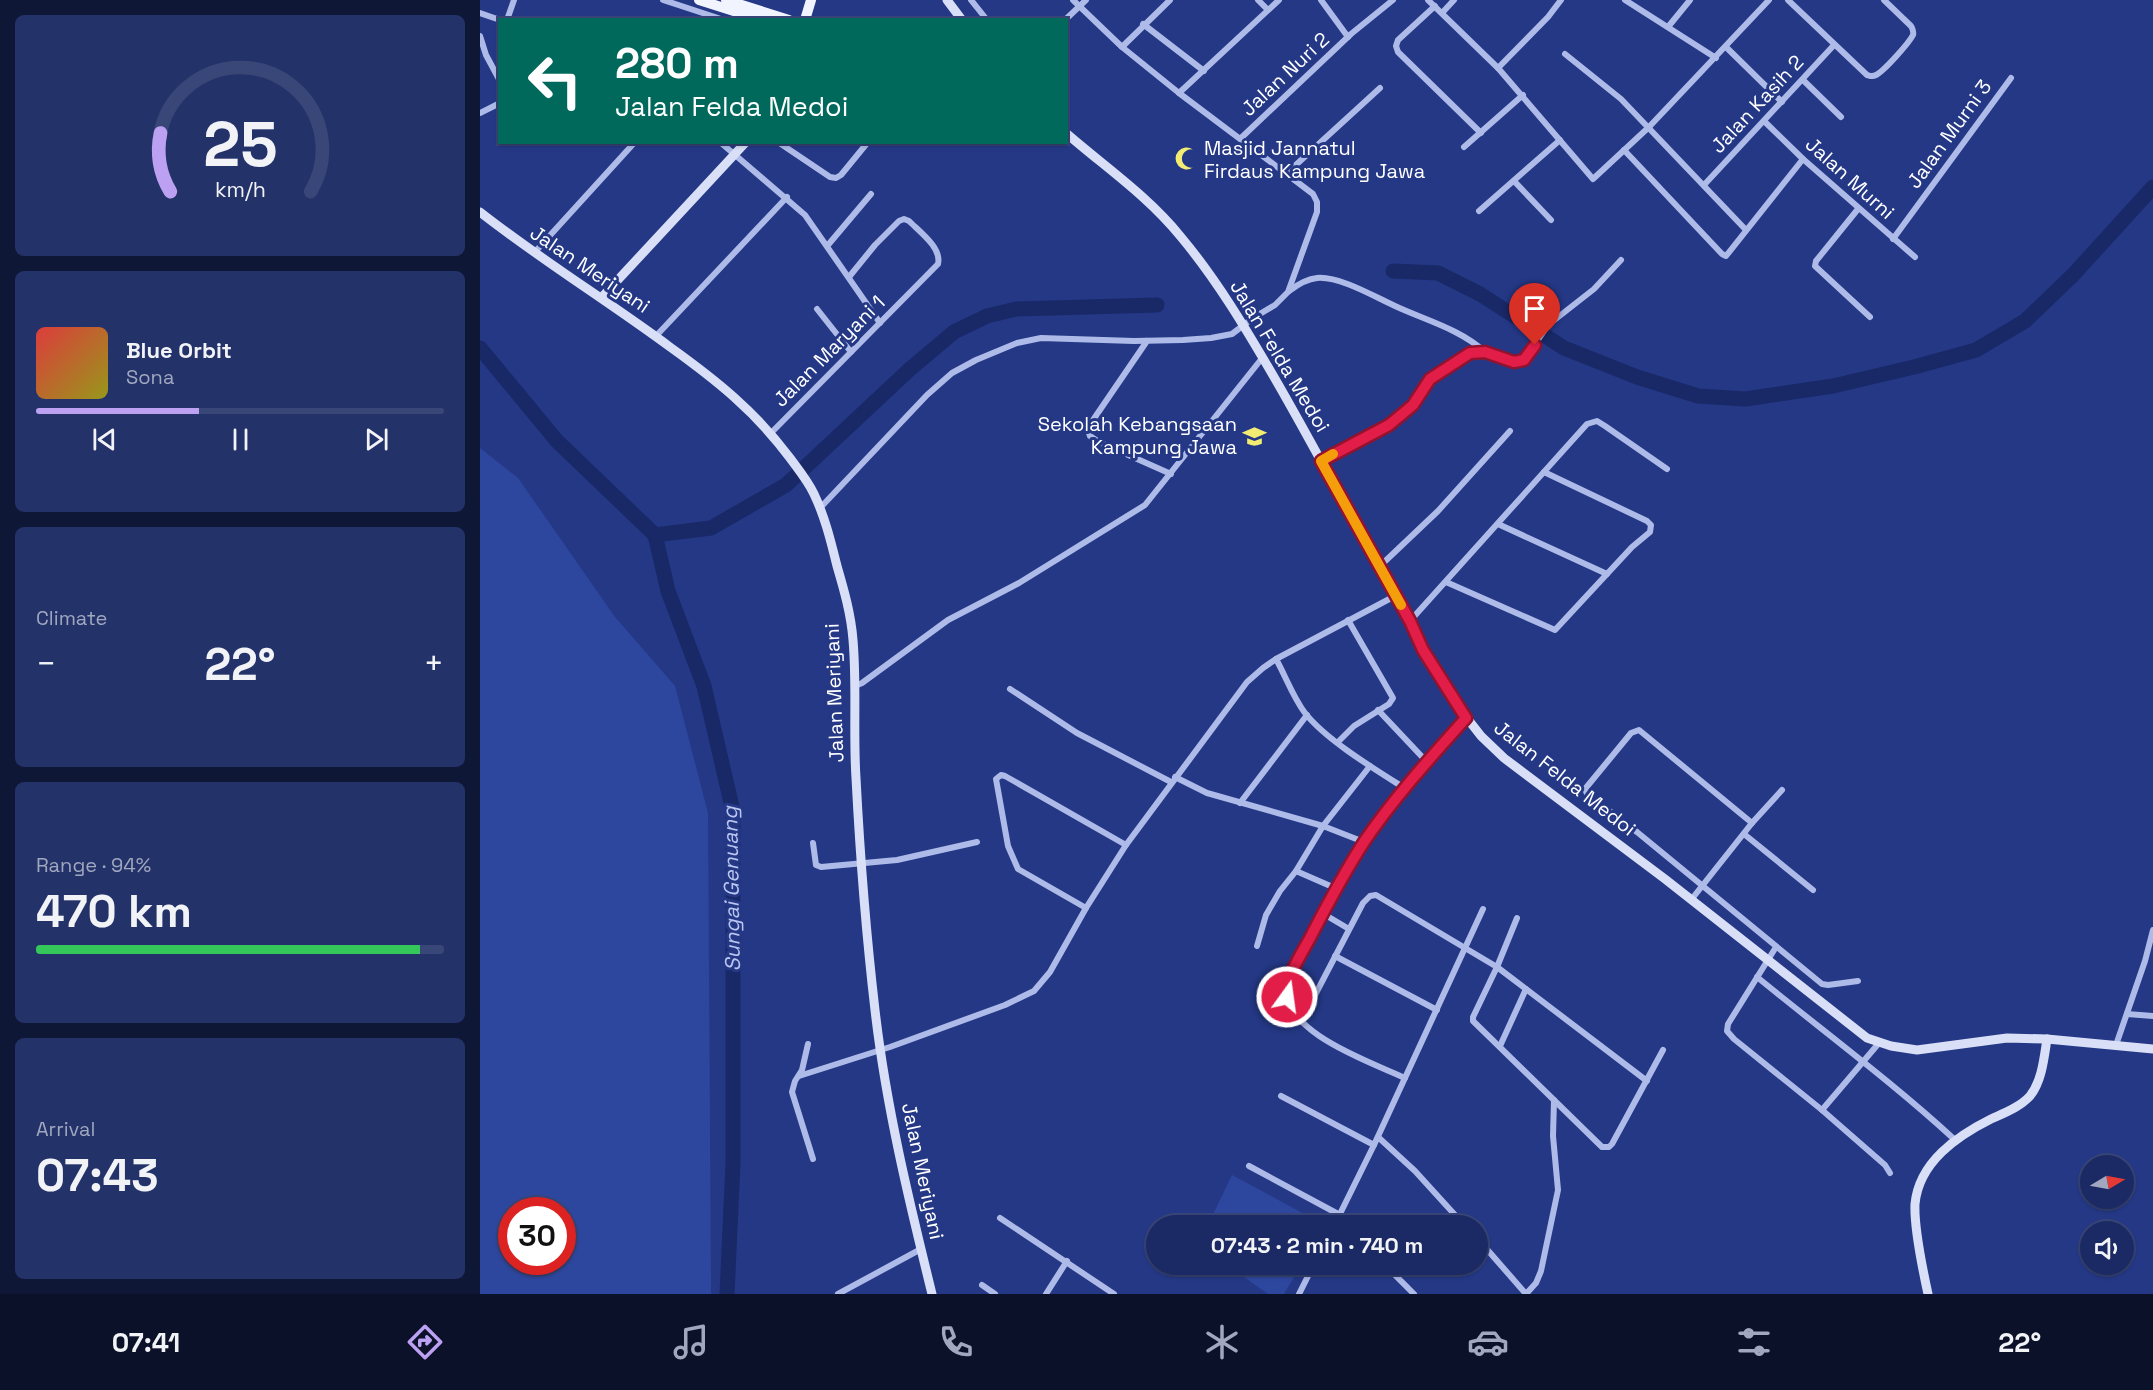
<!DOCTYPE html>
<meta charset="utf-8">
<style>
body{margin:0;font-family:"Space Grotesk",sans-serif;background:#24326a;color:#f1f3f6;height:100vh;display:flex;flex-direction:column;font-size:22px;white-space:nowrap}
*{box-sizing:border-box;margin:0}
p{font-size:20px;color:#a0a7bf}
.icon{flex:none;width:33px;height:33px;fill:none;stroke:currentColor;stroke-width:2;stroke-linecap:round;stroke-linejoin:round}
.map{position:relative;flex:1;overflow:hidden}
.drawer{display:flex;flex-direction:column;gap:15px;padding:15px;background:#0f1737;width:480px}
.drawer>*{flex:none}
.banner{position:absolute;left:18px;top:18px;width:570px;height:126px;border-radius:0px;box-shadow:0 2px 4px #0004,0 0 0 2px #394678;background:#00695c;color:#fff;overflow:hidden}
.needle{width:39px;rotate:80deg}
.tools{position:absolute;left:1600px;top:1155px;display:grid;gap:12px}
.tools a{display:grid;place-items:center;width:54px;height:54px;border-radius:50%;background:#1b2a64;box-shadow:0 2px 4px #0004,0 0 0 2px #394678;font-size:30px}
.speed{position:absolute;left:18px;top:1197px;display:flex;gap:12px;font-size:30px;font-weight:700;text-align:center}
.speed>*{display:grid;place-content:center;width:78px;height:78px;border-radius:50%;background:#1b2a64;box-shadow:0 2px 4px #0004,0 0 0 2px #394678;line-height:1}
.speed .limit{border:9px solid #d22;background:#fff;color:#111}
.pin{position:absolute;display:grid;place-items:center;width:51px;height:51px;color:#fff;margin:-62px -26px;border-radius:50% 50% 50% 0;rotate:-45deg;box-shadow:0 0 6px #0007}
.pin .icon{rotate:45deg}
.me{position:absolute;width:66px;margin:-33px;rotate:14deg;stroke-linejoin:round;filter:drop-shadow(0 0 4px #0008)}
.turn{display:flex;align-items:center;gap:21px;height:126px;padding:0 18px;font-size:27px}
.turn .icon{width:78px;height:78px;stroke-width:2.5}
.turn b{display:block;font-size:42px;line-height:51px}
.big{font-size:45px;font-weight:600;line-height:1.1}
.drawer .widget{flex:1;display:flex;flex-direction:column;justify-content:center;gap:9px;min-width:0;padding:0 21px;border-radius:9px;background:#24326a}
.drawer .dial{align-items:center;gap:0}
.dial svg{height:156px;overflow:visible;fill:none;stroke:#394678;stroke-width:7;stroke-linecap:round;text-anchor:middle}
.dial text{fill:#f1f3f6;stroke:none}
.song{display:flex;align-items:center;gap:18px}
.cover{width:72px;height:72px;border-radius:9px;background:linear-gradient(135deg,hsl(0 70% 55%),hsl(60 70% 35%))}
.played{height:6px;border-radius:3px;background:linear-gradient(90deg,#bca0f2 40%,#394678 40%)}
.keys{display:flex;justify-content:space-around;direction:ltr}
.heat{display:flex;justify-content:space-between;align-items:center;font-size:33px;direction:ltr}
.charge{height:9px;border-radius:4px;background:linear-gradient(90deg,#34c759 94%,#394678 0)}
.trip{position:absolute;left:666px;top:1215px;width:342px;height:60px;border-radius:30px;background:#1b2a64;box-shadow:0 2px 4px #0004,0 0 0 2px #394678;font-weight:600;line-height:60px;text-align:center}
.dock{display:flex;height:96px;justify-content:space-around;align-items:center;background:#0b1128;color:#a0a7bf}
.dock .icon{width:42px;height:42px}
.dock .current{color:#bca0f2}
.dock b{font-size:27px;color:#f1f3f6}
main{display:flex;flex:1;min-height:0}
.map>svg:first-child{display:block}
</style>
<main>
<section class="drawer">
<div class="widget dial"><svg viewBox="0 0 100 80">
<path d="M14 69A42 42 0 1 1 86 69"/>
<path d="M14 69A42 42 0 0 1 9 39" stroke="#bca0f2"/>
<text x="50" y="56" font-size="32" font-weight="700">25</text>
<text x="50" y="72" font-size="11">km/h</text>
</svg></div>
<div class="widget">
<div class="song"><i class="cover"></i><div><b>Blue Orbit</b><p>Sona</p></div></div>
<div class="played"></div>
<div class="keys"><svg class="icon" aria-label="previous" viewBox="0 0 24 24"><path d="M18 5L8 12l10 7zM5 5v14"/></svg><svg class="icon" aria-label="pause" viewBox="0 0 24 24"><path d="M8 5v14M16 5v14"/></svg><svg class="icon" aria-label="next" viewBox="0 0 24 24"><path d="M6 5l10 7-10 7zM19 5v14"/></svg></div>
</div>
<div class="widget"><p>Climate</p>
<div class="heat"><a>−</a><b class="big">22°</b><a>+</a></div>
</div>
<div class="widget"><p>Range · 94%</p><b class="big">470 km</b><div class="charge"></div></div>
<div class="widget"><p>Arrival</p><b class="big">07:43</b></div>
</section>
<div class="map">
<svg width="1673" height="1294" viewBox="0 0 1673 1294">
<rect width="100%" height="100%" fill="#243886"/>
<g fill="#2e479e" fill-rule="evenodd">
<path d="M 0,448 L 38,478 L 135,617 L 195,686 L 228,813 L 231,1294 L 0,1294 ZM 32,1210 L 82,1210 L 82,1262 L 32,1262 Z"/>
<path d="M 752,1175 L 843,1224 L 842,1226 L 728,1225 Z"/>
<path d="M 747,1265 L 821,1265 L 804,1294 L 788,1294 Z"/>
</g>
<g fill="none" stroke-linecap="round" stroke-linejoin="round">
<g stroke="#192866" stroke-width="15">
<path d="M 913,271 L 958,273 L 1000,294 L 1084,348 L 1157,377 L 1218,396 L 1265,399 L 1353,386 L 1434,367 L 1496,350 L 1545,321 L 1593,275 L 1673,187"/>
<path d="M 0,348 L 77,441 L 175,535 L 188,591 L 224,686 L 253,811 L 253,1163 L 247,1294"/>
<path d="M 175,535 L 231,528 L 306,485 L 430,369 L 474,332 L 507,316 L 536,309 L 677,305"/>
</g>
<g stroke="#aebbe9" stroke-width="6">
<path d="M 183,0 L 244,20"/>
<path d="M 491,0 L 507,20"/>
<path d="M 593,0 L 642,47 L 699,93 L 799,0"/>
<path d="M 778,0 L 788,10"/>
<path d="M 841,0 L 868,37"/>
<path d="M 948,0 L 1018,68 L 1113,179 L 1169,127 L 1289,0"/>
<path d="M 1145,0 L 1236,58"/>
<path d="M 1308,0 L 1387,75 C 1391,76 1392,77 1396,75 C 1404,71 1429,43 1433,35 C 1434,31 1433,30 1431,26 L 1404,0"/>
<path d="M 955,6 L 918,40 L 916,46 L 918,52 L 1001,133"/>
<path d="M 0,13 L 20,20"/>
<path d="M 962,13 L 974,0"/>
<path d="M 27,20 L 34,0"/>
<path d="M 585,20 L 606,0"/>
<path d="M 663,24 L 724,71"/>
<path d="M 1188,27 L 1210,0"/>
<path d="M 0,36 L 6,55 L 20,81"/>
<path d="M 642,47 L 690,0"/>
<path d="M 1246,47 L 1302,102"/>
<path d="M 1085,54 L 1141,99 L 1266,230"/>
<path d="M 1018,68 L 1068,17 L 1081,0"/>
<path d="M 1323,80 L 1361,117"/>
<path d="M 0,113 L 20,103"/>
<path d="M 1284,121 L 1323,159 L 1435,257"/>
<path d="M 761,138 L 871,34 L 913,0"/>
<path d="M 240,142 L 325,215 L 400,323"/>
<path d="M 298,142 L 350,177 L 356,178 L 361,175 L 388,142"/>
<path d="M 984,147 L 1043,95"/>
<path d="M 1144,150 L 1242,254 L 1246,256 L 1323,159"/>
<path d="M 807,173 L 900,88"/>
<path d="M 1034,181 L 1071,220"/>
<path d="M 1224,185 L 1354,45"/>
<path d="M 1378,209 L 1336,261 L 1335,266 L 1390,317"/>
<path d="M 999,211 L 1080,140"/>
<path d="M 1413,239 L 1531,78"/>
<path d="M 348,245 L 391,194"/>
<path d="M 54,253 L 155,142"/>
<path d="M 809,291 C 817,285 826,279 837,278 C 860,276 895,297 915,306 C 945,320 980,329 1005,352"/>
<path d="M 337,309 L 371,352"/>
<path d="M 176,336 L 307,197"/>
<path d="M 667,341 L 611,423 L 608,430 L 610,436 L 619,442 L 691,474"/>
<path d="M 290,434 L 458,264 C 462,248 440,232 429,221 L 424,219 L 419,221 L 395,245 L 369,277"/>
<path d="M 841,461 L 909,425 L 933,405 L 950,379 L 990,353 L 1005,352 L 1034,362 L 1044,360 L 1068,325 L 1114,289 L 1141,260"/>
<path d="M 340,508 L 447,395 L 472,373 L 496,360 L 537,343 L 561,338 L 654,341 L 703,340 L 731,338 L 752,334 L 773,318 L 795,305 L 808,292 L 837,212 L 837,202 L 833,194 L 699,93"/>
<path d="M 1018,524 L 1127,574"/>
<path d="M 899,567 L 958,511 L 1030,431"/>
<path d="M 966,582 L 1075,630 L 1152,547 L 1170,532 L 1171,525 L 1167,521 L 1064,472"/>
<path d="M 930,621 L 1107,424 L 1117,421 L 1125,426 L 1187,469"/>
<path d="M 796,659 C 806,677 813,697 825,713 C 846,740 896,770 926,789"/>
<path d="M 375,686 L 382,683 L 468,620 L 539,583 L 665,505 L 783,357"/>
<path d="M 530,689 L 597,733 L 691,782"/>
<path d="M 898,710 L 947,762"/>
<path d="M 858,742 L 874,726 L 909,704 L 913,698 L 868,620"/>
<path d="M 695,777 L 727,793 L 843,826 L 884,842"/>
<path d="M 760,803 L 827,715"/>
<path d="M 1272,823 L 1159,730 L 1151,733 L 1105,789 L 1107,794 L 1157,832 L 1342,984 L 1348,985 L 1378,981"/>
<path d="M 1264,834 L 1333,890"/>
<path d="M 333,843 L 336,865 L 341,867 L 417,860 L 497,842"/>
<path d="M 816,871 L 855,888"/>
<path d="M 1211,900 L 1272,823 L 1302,790"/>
<path d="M 606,908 L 538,869 L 528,846 L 516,779 L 521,775 L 525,776 L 646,845"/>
<path d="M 842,913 L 869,929"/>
<path d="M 1037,918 L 1017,967 L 993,1017 L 993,1021 L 1122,1147 L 1129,1147 L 1132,1144 L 1183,1050"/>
<path d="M 777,946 L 786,915 L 800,891 L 816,871 L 843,826 L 890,766"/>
<path d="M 1296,947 L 1248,1024 L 1247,1031 L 1254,1039 L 1342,1110 L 1405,1165 L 1410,1173"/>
<path d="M 855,956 L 957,1010"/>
<path d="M 1277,977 C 1343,1031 1412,1082 1474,1139"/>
<path d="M 1647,1014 L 1673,1016"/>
<path d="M 821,1022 L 883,903 L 890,896 L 896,895 L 1017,967 L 1167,1081"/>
<path d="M 328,1044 L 322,1070 L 315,1081 L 312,1092 L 333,1159"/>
<path d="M 1636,1045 L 1665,961 L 1673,930"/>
<path d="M 1020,1046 L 1046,989"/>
<path d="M 319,1076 L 410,1047 L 525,1005 L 554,991 L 570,972 L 606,908 L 646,845 L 767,682 L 783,668 L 796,659 L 915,596"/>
<path d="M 925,1078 C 891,1062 800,1032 807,985 C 829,933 857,881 889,835 C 918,794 952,755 986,718"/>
<path d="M 801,1096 L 894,1145"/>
<path d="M 1342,1110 L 1399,1043"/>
<path d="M 898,1137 L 935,1171 L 985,1226"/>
<path d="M 769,1166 L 860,1215"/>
<path d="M 520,1218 L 634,1294"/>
<path d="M 854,1226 L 894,1145 L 1003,909"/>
<path d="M 998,1239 L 1046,1294"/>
<path d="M 904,1264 L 934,1294"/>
<path d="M 502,1285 L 515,1294"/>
<path d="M 358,1294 L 441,1249"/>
<path d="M 566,1294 L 587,1261"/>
<path d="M 819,1294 L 834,1264"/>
<path d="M 1046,1294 L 1056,1283 L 1061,1271 L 1078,1190 L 1073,1136 L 1074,1100"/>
</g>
<g stroke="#d9dff7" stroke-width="9">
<path d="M 467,0 L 482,20"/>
<path d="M 586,133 C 625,167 668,196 701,237 C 737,280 766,329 794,377 C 841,458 883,541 930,621 L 943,650 L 976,704 L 1001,736 L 1024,758 L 1185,879 L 1387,1038 L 1411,1046 L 1437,1050 L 1527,1038 L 1567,1039 L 1673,1049"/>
<path d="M 0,212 C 61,260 128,301 190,347 C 236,380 275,411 310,458 C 318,469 328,481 334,494 C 345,517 351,542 357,566 C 364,590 371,614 373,640 C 377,686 373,732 376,778 C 380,855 386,933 395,1010 C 406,1106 429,1201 452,1294"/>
<path d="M 122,297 L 266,142"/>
<path d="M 1448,1294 C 1443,1271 1434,1226 1435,1204 C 1439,1162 1477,1136 1511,1119 C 1524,1113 1540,1107 1550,1096 C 1562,1081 1564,1058 1567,1039"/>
</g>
<g stroke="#f1f3fe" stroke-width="10">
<path d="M 219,0 L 282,20"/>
<path d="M 246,0 L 309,20"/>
<path d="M 325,20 L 331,0"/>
</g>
</g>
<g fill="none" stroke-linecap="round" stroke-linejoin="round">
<defs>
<path id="route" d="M 807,997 C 805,978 821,955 830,938 C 847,905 864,873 884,842 C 913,799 951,757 986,718 L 943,650 L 930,621 L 841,461 L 909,425 L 933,405 L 950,379 L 990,353 L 1005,352 L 1034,362 L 1044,360 L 1055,345"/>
</defs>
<use href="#route" stroke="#92132f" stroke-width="15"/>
<use href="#route" stroke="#e11d48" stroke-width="10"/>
<path stroke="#f59e0b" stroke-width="10" d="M 853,454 L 841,461 L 921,605"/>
</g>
<defs>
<symbol id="mosque-bare" viewBox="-9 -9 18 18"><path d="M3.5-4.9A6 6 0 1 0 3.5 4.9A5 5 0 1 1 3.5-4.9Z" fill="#f3ec72" stroke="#243886" stroke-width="2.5" paint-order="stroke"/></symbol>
<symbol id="school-bare" viewBox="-9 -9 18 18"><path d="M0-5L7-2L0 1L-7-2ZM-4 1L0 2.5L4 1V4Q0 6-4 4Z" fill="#f3ec72" stroke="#243886" stroke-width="2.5" paint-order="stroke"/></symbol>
</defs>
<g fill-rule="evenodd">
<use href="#mosque-bare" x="690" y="142" width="33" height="33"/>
<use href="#school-bare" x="758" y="420" width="33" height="33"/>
</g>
<g text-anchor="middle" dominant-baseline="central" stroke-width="6" stroke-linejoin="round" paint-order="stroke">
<g font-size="20" fill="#fff" stroke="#243886">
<text transform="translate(805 74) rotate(-43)">Jalan Nuri 2</text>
<text transform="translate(1277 104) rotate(-47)">Jalan Kasih 2</text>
<text transform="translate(1469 134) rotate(-54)">Jalan Murni 3</text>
<text transform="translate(1370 178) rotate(42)">Jalan Murni</text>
<text transform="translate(110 269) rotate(34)">Jalan Meriyani</text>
<text transform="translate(349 351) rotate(-45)">Jalan Maryani 1</text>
<text transform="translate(800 356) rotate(59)">Jalan Felda Medoi</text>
<text transform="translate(354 693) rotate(-92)">Jalan Meriyani</text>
<text transform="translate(1085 778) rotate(38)">Jalan Felda Medoi</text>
<text transform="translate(443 1171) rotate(78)">Jalan Meriyani</text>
</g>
<g font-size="20" fill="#fff" stroke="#243886" text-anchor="start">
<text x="724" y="148">Masjid Jannatul<tspan x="724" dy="23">Firdaus Kampung Jawa</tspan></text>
<text x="757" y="424" text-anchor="end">Sekolah Kebangsaan<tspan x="757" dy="23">Kampung Jawa</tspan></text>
</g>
<g font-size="21" font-style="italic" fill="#bac6f0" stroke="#243886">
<text transform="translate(251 889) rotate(-91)">Sungai Genuang</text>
</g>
</g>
</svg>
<div class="tools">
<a><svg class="needle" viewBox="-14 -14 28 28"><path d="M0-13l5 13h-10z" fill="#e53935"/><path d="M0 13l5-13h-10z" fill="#a0a7bf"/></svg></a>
<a><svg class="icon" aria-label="sound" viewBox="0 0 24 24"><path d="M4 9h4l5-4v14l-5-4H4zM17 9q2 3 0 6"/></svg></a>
</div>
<div class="speed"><div class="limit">30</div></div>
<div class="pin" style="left:1055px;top:345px;background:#d93025"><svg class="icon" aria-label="arrive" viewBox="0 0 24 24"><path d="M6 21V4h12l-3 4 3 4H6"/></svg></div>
<svg class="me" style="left:807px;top:997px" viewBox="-20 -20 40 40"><circle r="17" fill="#e11d48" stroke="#fff" stroke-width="3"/><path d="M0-11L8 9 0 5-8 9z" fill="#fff"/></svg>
<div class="trip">07:43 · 2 min · 740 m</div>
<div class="banner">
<div class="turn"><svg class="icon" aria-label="left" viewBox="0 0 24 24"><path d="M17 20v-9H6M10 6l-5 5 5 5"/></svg><div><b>280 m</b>Jalan Felda Medoi</div></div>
</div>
</div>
</main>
<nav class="dock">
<b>07:41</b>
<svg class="icon current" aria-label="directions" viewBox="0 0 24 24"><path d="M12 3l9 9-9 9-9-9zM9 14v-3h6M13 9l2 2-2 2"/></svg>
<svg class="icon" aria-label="music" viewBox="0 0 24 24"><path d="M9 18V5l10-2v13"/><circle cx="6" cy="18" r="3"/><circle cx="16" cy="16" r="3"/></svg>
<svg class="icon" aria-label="phone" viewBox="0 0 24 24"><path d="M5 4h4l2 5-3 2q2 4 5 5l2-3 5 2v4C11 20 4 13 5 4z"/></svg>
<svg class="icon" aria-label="climate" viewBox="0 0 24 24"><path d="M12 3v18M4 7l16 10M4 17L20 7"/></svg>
<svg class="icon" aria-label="car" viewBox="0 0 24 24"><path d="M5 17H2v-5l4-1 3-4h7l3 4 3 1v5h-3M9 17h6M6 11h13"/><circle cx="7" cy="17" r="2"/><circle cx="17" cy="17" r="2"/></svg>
<svg class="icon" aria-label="filters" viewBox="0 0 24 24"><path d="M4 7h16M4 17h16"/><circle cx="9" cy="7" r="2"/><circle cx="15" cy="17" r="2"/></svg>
<b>22°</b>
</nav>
